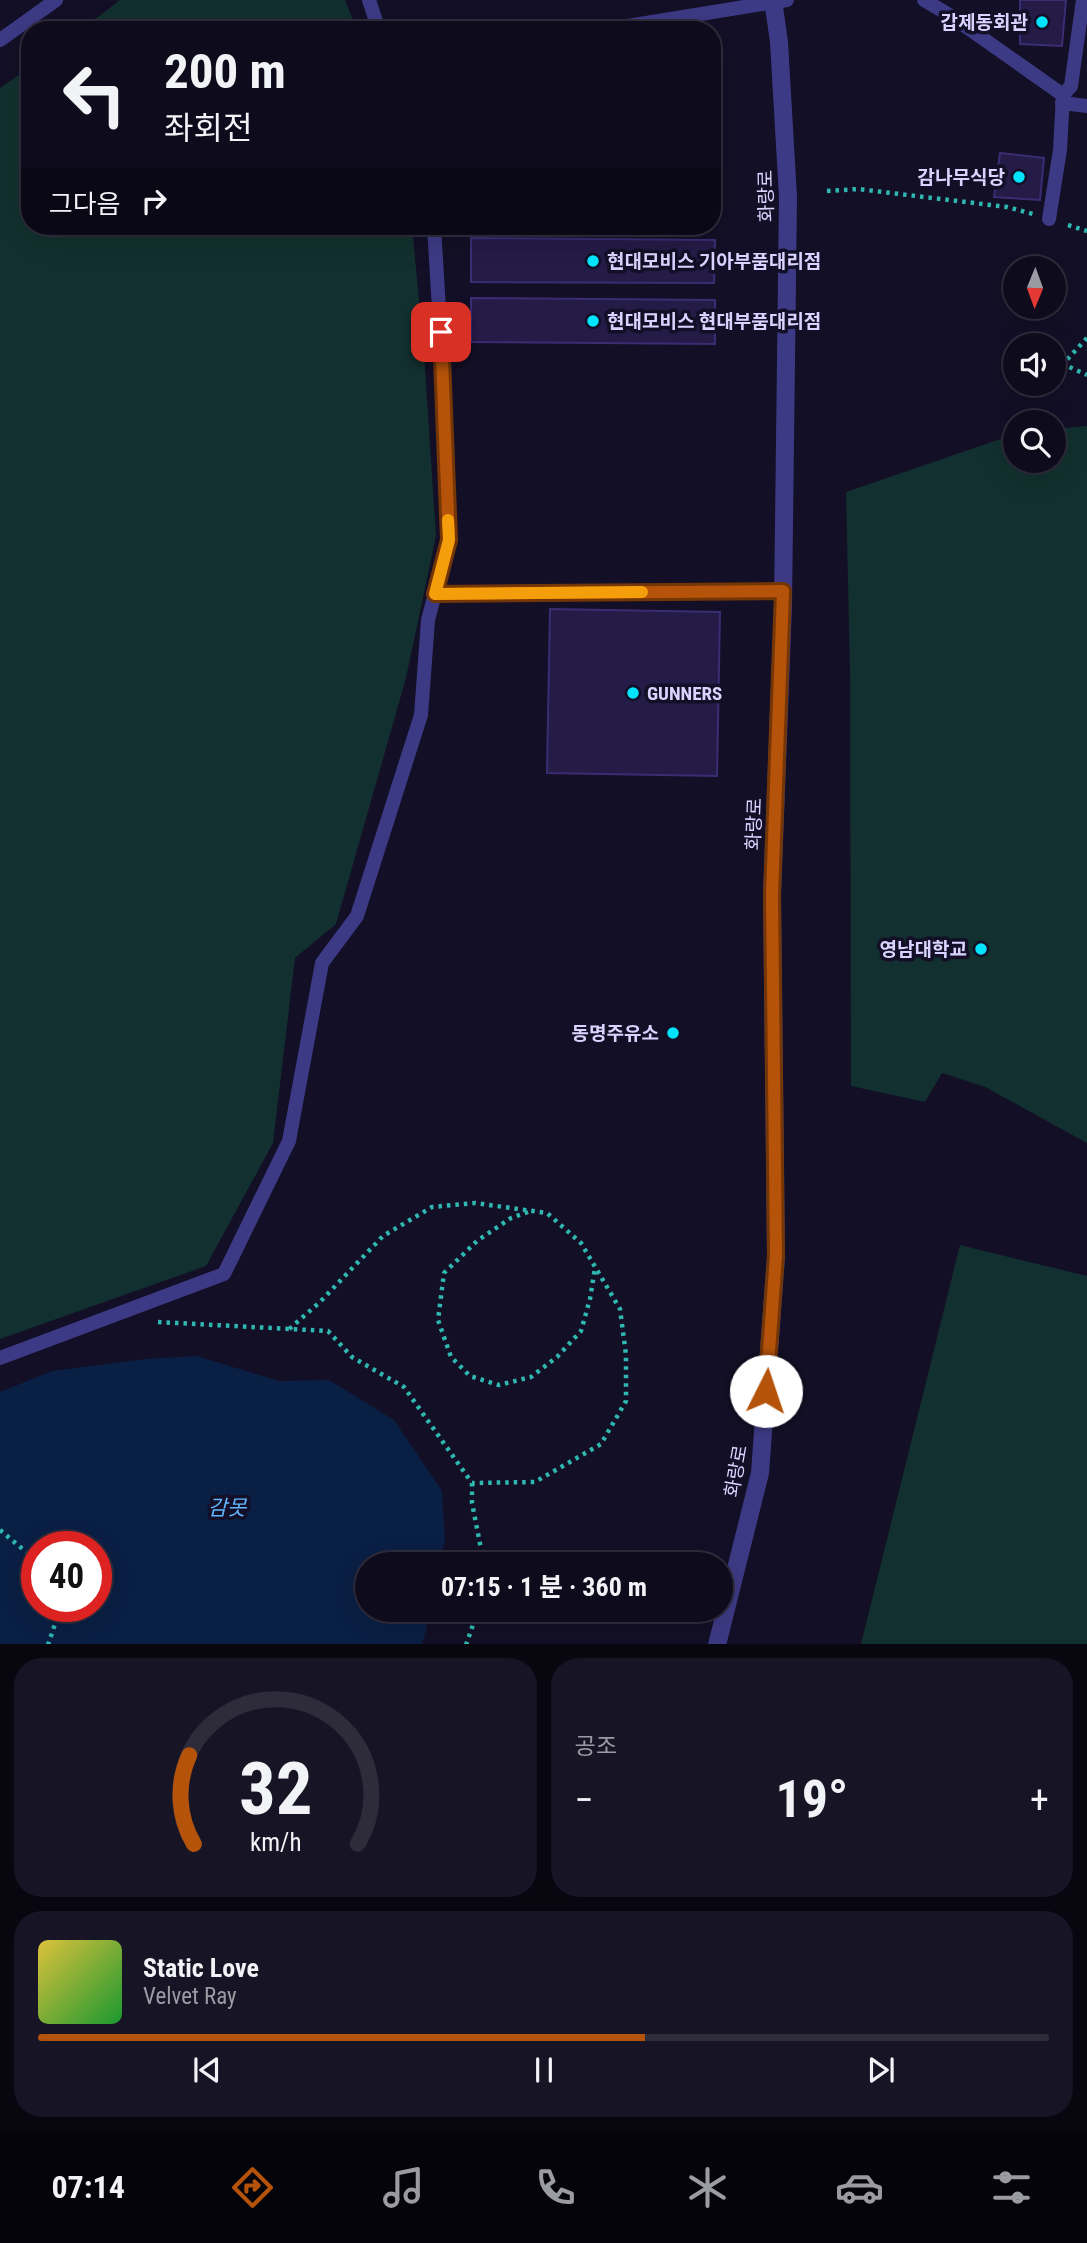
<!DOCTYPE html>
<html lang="ko">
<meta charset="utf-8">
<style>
body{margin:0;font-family:"Roboto Condensed","Noto Sans KR",sans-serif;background:#171425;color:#f1f3f6;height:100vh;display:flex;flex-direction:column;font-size:26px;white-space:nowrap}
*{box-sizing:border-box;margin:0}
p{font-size:23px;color:#9b9ba3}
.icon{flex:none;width:38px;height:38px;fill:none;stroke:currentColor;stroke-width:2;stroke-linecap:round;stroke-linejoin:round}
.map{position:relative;height:1644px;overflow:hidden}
.side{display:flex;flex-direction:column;gap:14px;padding:14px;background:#08060f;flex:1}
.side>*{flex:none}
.top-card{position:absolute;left:21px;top:21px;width:700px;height:214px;border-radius:28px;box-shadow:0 7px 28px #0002,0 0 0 2px #2e2b3b;background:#0e0b1c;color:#f1f3f6;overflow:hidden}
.needle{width:46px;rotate:181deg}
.controls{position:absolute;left:1003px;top:256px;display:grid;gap:14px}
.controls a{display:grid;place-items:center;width:63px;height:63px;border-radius:50%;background:#0e0b1c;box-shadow:0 7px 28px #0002,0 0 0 2px #2e2b3b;font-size:35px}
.speed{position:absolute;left:21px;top:1531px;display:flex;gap:14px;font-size:35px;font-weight:700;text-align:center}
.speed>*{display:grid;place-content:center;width:91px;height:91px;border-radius:50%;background:#0e0b1c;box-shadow:0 7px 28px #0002,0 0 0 2px #2e2b3b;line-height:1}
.speed .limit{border:10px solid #d22;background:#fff;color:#111}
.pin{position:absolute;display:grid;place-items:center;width:60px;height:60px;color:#fff;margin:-30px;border-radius:14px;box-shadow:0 4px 10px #0006}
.me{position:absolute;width:77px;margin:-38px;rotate:4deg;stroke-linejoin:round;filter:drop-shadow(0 0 5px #0008)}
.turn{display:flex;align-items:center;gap:24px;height:147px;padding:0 28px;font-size:32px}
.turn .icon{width:91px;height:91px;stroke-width:2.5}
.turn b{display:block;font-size:49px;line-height:60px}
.then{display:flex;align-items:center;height:66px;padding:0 28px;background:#0003;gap:14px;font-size:26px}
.big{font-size:52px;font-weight:700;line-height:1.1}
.side .card{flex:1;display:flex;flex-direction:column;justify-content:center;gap:10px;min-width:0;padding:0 24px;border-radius:28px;background:#171425}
.side .dial{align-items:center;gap:0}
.dial svg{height:182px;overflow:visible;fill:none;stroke:#2e2b3b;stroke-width:7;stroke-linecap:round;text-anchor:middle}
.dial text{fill:#f1f3f6;stroke:none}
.song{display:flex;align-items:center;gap:21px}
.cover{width:84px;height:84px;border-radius:10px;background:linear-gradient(135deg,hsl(50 70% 55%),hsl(130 70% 35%))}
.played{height:7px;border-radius:4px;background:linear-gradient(90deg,#b45309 60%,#2e2b3b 60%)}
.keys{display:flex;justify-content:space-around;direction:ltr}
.heat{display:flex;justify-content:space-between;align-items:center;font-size:38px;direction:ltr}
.side .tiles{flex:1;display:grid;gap:14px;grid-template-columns:1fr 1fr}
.card:last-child{grid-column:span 2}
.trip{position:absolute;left:355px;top:1552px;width:378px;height:70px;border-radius:35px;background:#0e0b1c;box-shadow:0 7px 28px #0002,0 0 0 2px #2e2b3b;font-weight:700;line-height:70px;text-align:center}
.dock{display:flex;height:112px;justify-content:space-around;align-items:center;background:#06040b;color:#9b9ba3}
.dock .icon{width:49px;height:49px}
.dock .current{color:#b45309}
.dock b{font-size:32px;color:#f1f3f6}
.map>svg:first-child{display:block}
</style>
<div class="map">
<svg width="1087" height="1645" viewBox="0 0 1087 1645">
<rect width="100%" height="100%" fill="#130f26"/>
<g fill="#12302f">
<path d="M 120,0 L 345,0 L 357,30 L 81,30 Z"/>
<path d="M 30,67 L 30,226 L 412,226 L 424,352 L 436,536 L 406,678 L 336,924 L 295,958 L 273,1143 L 206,1266 L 0,1339 L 0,88 Z"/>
<path d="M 1087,426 L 1087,1143 L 985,1087 L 942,1073 L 925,1102 L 851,1086 L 850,670 L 846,492 L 1015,434 L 1015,460 L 1054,460 L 1054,429 Z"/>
<path d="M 960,1245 L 1087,1276 L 1087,1644 L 861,1644 Z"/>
</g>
<path fill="#0a1f44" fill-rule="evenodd" d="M 197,1356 L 279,1381 L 329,1380 L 394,1420 L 442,1491 L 445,1542 L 437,1564 L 368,1564 L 368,1610 L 428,1610 L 426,1631 L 422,1644 L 0,1644 L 0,1392 L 52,1371 L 145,1359 ZM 37,1547 L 96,1547 L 96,1606 L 37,1606 Z"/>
<g fill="#241b47" stroke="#3b2d73" stroke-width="2">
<path d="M 1020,0 L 1066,0 L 1062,46 L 1020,44 Z"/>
<path d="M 1000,153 L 1044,158 L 1040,200 L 994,197 Z"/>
<path d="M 471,238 L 715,240 L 714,283 L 471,282 Z"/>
<path d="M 471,298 L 715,300 L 715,344 L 471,342 Z"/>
<path d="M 550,609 L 720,612 L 717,776 L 547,773 Z"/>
</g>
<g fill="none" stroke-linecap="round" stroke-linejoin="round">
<g stroke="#2fb8b0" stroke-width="4.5" stroke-dasharray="3.5 5" stroke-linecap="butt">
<path d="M 827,191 L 858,189 L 1007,207 L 1033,214"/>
<path d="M 1068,225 L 1087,231"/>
<path d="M 1087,338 L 1063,364 L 1087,375"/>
<path d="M 528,1212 L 511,1218 L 477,1241 L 444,1273 L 438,1320 L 451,1357 L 470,1376 L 499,1385 L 531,1377 L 557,1357 L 581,1331 L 590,1299 L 595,1268"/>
<path d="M 158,1322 L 328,1331 L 352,1357 L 404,1387 L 472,1483 L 535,1482 L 601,1444 L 626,1401 L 626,1355 L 620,1309 L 581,1243 L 547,1213 L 475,1203 L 432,1207 L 383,1236 L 320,1302 L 287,1331"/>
<path d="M 472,1483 L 472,1503 L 484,1564"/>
<path d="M 0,1530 L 37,1561"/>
<path d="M 48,1645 L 61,1606"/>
<path d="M 466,1645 L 478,1610"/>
</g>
<g stroke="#3d3a85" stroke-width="14">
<path d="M 369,0 L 379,30"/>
<path d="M 924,0 L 951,16 L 1063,95 L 1071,86 L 1083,0"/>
<path d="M 603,30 L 787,0"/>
<path d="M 0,40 L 56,0"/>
<path d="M 1062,103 L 1087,106"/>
<path d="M 1049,219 L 1060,150 L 1063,95"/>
<path d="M 435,594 L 783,591"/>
<path d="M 0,1358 L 224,1274 L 289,1141 L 322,963 L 357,916 L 421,715 L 428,620 L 449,540 L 442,359 L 434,226"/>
</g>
<path stroke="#3d3a85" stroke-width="18" d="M 717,1645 L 760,1473 L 776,1256 L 772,895 L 783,606 L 788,197 L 779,42 L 773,0"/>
</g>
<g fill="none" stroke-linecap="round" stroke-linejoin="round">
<defs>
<path id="route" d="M 441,332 L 449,540 L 435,594 L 783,591 L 772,895 L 776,1256 L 766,1391"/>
</defs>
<use href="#route" stroke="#753606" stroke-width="18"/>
<use href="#route" stroke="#b45309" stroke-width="12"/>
<path stroke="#f59e0b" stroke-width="12" d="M 448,520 L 449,540 L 435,594 L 642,592"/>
</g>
<g fill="#00e5ff" stroke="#130f26" stroke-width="2.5">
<circle cx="1042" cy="22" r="7"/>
<circle cx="1019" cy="177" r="7"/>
<circle cx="593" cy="261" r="7"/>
<circle cx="593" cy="321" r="7"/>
<circle cx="633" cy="693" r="7"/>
<circle cx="981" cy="949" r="7"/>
<circle cx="673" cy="1033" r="7"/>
</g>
<g text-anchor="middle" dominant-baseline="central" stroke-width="7" stroke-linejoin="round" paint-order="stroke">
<g font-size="19" font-weight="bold" fill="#d9d4ff" stroke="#130f26" text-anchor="end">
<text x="1028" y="22">갑제동회관</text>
<text x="1005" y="177">감나무식당</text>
<text x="607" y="261" text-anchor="start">현대모비스 기아부품대리점</text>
<text x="607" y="321" text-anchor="start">현대모비스 현대부품대리점</text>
<text x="647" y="693" text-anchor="start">GUNNERS</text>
<text x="967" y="949">영남대학교</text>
<text x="659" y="1033">동명주유소</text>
</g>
<g font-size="19" fill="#d9d4ff" stroke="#130f26">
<text transform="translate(766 196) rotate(-91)">화랑로</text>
<text transform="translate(754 824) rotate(-88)">화랑로</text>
<text transform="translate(736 1471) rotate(-80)">화랑로</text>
</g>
<g font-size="21" font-style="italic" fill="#62b6ff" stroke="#130f26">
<text x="227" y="1508">감못</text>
</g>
</g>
</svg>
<div class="controls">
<a><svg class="needle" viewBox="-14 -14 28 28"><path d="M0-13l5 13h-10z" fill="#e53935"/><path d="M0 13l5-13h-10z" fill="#9b9ba3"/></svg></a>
<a><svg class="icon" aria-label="sound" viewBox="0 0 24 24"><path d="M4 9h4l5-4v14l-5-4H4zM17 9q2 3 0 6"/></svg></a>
<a><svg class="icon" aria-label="search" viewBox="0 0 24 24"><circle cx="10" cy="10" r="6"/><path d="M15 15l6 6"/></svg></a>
</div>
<div class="speed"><div class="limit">40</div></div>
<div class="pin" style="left:441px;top:332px;background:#d93025"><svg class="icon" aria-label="arrive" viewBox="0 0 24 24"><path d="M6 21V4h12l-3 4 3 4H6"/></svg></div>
<svg class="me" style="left:766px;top:1391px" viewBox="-20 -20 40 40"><circle r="19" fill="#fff"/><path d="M0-13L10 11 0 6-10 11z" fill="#b45309"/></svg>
<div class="trip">07:15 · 1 분 · 360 m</div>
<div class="top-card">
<div class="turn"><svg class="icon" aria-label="left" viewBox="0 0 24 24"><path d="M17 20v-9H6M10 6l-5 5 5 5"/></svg><div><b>200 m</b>좌회전</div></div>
<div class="then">그다음<svg class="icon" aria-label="right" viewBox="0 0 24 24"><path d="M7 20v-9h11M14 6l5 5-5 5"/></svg></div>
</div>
</div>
<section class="side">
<div class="tiles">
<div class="card dial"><svg viewBox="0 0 100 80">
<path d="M14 69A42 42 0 1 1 86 69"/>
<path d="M14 69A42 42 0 0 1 12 30" stroke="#b45309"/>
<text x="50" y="56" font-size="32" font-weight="700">32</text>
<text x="50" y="72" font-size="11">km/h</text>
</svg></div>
<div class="card"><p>공조</p>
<div class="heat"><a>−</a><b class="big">19°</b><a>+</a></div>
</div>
<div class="card">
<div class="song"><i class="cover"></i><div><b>Static Love</b><p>Velvet Ray</p></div></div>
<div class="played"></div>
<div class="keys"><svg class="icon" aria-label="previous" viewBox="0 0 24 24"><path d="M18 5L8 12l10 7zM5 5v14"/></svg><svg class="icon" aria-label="pause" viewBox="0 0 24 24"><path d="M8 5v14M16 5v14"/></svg><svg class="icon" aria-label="next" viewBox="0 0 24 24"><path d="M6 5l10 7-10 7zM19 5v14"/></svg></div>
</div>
</div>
</section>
<nav class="dock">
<b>07:14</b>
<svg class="icon current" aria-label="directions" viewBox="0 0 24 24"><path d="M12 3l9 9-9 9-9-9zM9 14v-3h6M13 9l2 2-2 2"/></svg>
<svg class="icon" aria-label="music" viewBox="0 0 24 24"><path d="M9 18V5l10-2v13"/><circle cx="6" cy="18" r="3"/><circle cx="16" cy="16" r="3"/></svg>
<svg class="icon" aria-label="phone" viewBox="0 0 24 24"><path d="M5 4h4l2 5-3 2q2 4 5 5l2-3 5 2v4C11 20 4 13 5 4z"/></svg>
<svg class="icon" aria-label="climate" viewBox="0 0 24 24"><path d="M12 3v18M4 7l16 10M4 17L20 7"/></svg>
<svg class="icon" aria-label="car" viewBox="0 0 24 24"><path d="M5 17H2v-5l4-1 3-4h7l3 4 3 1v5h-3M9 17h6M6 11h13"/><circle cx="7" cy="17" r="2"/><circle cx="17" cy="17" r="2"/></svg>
<svg class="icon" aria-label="filters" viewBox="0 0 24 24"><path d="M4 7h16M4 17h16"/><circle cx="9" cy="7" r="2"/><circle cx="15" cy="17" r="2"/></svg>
</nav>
